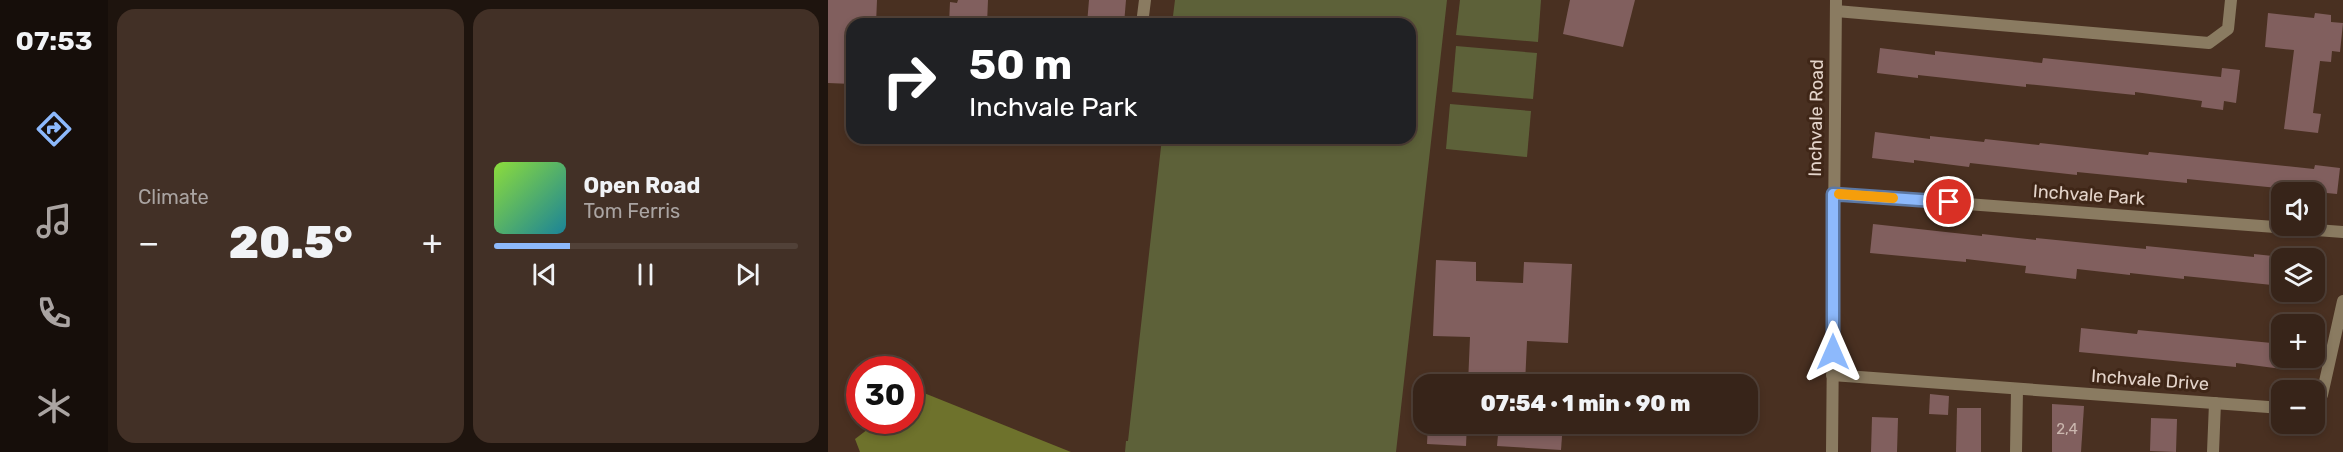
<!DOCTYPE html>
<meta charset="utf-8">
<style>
body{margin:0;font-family:Rubik,sans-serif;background:#423026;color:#f1f3f6;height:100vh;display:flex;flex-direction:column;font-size:22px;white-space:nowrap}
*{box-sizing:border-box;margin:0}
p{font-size:20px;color:#aaa4a2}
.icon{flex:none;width:33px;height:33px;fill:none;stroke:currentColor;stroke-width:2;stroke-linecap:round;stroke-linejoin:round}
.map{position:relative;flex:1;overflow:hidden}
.sheet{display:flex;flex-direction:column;gap:9px;padding:9px;background:#1e140e;width:720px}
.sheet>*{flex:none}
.guide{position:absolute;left:18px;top:18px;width:570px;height:126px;border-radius:18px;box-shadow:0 3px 9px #0003,0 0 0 2px #514138;background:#202124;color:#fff;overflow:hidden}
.buttons{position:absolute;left:1443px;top:182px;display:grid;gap:12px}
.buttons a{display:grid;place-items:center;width:54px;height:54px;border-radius:12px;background:#372419;box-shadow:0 3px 9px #0003,0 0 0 2px #514138;font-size:30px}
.speed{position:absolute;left:18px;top:356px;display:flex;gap:12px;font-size:30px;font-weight:700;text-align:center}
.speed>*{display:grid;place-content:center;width:78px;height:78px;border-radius:50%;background:#372419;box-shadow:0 3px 9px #0003,0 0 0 2px #514138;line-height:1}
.speed .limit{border:9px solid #d22;background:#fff;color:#111}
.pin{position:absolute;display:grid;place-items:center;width:51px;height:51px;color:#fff;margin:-26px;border:3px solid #fff;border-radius:50%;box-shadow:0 2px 6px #0007}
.me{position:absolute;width:66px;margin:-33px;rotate:0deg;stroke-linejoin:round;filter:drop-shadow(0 0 4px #0008)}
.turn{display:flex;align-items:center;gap:21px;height:126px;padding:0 24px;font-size:27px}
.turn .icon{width:78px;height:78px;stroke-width:2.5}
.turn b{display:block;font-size:42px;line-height:51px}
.big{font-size:45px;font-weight:800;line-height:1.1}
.sheet .card{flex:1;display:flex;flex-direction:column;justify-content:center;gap:9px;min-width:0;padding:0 21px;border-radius:18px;background:#423026}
.song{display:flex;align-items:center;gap:18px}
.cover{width:72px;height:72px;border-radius:9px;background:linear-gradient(135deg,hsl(90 70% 55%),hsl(190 70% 35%))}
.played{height:6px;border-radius:3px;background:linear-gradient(90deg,#8db9fc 25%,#514138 25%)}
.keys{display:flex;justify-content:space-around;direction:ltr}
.heat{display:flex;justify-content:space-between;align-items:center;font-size:33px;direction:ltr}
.sheet .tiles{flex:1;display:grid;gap:9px;grid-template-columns:repeat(2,1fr)}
.trip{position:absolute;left:585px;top:374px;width:345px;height:60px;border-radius:18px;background:#372419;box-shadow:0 3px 9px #0003,0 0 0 2px #514138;font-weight:800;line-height:60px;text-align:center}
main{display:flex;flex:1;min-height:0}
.dock{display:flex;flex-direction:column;width:108px;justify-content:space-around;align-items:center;background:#160e0a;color:#aaa4a2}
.dock .icon{width:42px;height:42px}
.dock .selected{color:#8db9fc}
.dock b{font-size:27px;color:#f1f3f6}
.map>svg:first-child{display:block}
</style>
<main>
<nav class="dock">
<b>07:53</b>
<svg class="icon selected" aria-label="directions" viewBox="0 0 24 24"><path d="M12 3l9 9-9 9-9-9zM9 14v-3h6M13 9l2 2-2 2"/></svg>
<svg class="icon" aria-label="music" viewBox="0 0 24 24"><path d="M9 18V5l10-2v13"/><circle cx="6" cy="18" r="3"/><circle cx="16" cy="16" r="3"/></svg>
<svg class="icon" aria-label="phone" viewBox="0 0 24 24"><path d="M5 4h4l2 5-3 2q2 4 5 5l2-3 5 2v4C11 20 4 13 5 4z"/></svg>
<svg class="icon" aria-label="climate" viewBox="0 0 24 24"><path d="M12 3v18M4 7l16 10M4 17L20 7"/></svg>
</nav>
<section class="sheet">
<div class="tiles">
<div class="card"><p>Climate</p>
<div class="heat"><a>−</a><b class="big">20.5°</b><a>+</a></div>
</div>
<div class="card">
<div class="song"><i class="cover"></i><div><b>Open Road</b><p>Tom Ferris</p></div></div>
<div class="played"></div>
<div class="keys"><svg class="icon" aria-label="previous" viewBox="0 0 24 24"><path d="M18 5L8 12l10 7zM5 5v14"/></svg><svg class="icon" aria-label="pause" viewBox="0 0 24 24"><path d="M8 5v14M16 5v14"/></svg><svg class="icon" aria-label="next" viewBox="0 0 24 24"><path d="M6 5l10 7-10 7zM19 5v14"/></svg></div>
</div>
</div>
</section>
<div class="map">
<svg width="1515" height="452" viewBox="0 0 1515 452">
<rect width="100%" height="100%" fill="#493021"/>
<g fill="#5d6139">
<path d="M 347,0 L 619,0 L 568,452 L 297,452 L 298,441 L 300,441 L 334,138 L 582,138 L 582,24 L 344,24 Z"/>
<path d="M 632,0 L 713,0 L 710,42 L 628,35 Z"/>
<path d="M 628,46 L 709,53 L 705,99 L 624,92 Z"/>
<path d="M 622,104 L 703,111 L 699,157 L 618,149 Z"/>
</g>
<path fill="#6e722c" d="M 91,391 L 243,452 L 32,452 L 27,439 L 52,420 L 82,420 L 83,397 Z"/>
<g fill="#815f5e">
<path d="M 0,0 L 49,0 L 48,24 L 24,24 L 24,84 L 0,83 Z"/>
<path d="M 130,0 L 160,0 L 159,24 L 121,24 L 122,2 L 129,3 Z"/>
<path d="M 261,0 L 298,0 L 296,24 L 259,24 Z"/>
<path d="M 742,0 L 807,0 L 795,47 L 735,34 Z"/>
<path d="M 1440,13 L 1486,18 L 1487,13 L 1503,15 L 1503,22 L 1515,23 L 1512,52 L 1504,51 L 1503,62 L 1492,61 L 1485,113 L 1493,114 L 1490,133 L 1456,129 L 1466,50 L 1437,47 Z"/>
<path d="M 1052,48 L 1107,55 L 1107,51 L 1214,63 L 1215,58 L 1393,77 L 1394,68 L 1412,70 L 1408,103 L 1396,101 L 1395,110 L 1373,107 L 1374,101 L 1307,92 L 1307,95 L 1198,84 L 1198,87 L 1090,75 L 1090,78 L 1049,73 Z"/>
<path d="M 1047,132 L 1102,139 L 1102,136 L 1156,142 L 1157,139 L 1211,145 L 1212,143 L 1320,155 L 1321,152 L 1486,169 L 1487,165 L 1512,168 L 1509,194 L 1359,179 L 1359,183 L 1249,172 L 1249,175 L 1142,163 L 1141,167 L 1086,160 L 1086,163 L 1044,158 Z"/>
<path d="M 1045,224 L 1154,236 L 1154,234 L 1208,240 L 1208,238 L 1318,249 L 1318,246 L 1426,257 L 1426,254 L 1454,257 L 1454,286 L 1356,276 L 1356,279 L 1302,273 L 1302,275 L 1249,269 L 1248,279 L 1197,273 L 1198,266 L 1138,259 L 1138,262 L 1042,253 Z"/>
<path d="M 608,260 L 648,262 L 648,281 L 695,283 L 696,262 L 744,264 L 740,343 L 699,341 L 697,384 L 640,384 L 642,337 L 605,336 Z"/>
<path d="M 1253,328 L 1309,334 L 1310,330 L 1454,344 L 1454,369 L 1408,363 L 1408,367 L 1251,352 Z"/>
<path d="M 1102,394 L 1121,396 L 1120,415 L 1101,414 Z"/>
<path d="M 1224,404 L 1256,406 L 1253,452 L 1224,452 Z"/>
<path d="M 1129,408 L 1153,408 L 1153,452 L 1128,452 Z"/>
<path d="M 1044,417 L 1070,418 L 1069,452 L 1043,452 Z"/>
<path d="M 1323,418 L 1349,419 L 1348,452 L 1322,451 Z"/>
<path d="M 600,423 L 639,423 L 638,446 L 599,444 Z"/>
<path d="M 671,423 L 735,423 L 733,450 L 669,446 Z"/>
</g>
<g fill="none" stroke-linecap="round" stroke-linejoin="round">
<g stroke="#8a7b61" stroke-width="12">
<path d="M 1008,11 L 1381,43 L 1400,29 L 1403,0"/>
<path d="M 314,24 L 317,0"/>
<path d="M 1005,194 L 1515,232"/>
<path d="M 1004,375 L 1454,408"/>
<path d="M 1486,402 L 1494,395 L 1515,301"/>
<path d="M 1004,452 L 1008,0"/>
<path d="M 1188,452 L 1189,389"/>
<path d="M 1385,452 L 1387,403"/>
</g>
</g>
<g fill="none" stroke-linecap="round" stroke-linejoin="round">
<defs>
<path id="route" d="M 1005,352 L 1005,194 L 1121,202"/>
</defs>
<use href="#route" stroke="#5c78a4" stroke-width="15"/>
<use href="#route" stroke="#8db9fc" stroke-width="10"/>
<path stroke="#f59e0b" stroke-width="10" d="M 1011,194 L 1065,198"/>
</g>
<g text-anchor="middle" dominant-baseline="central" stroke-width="6" stroke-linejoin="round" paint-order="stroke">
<g font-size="15" fill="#cbb7af">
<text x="1239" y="429">2,4</text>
</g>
<g font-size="18" fill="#e4d4ca" stroke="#3f2617">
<text transform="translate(988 118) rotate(-89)">Inchvale Road</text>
<text transform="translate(1261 195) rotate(4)">Inchvale Park</text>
<text transform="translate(1322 380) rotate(4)">Inchvale Drive</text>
</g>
</g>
</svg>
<div class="buttons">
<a><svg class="icon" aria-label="sound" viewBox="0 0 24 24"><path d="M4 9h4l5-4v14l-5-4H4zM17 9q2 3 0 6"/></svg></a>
<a><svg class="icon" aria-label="layers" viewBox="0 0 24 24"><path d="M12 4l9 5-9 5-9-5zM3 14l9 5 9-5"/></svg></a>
<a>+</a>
<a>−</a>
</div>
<div class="speed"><div class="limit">30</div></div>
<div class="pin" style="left:1121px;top:202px;background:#d93025"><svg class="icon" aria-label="arrive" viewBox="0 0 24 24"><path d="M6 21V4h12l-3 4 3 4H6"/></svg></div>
<svg class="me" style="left:1005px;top:352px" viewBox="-20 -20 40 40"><path d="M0-17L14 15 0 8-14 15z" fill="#8db9fc" stroke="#fff" stroke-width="4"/></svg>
<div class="trip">07:54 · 1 min · 90 m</div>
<div class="guide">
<div class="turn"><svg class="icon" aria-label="right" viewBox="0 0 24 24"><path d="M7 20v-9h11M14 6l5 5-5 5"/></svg><div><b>50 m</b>Inchvale Park</div></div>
</div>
</div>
</main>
